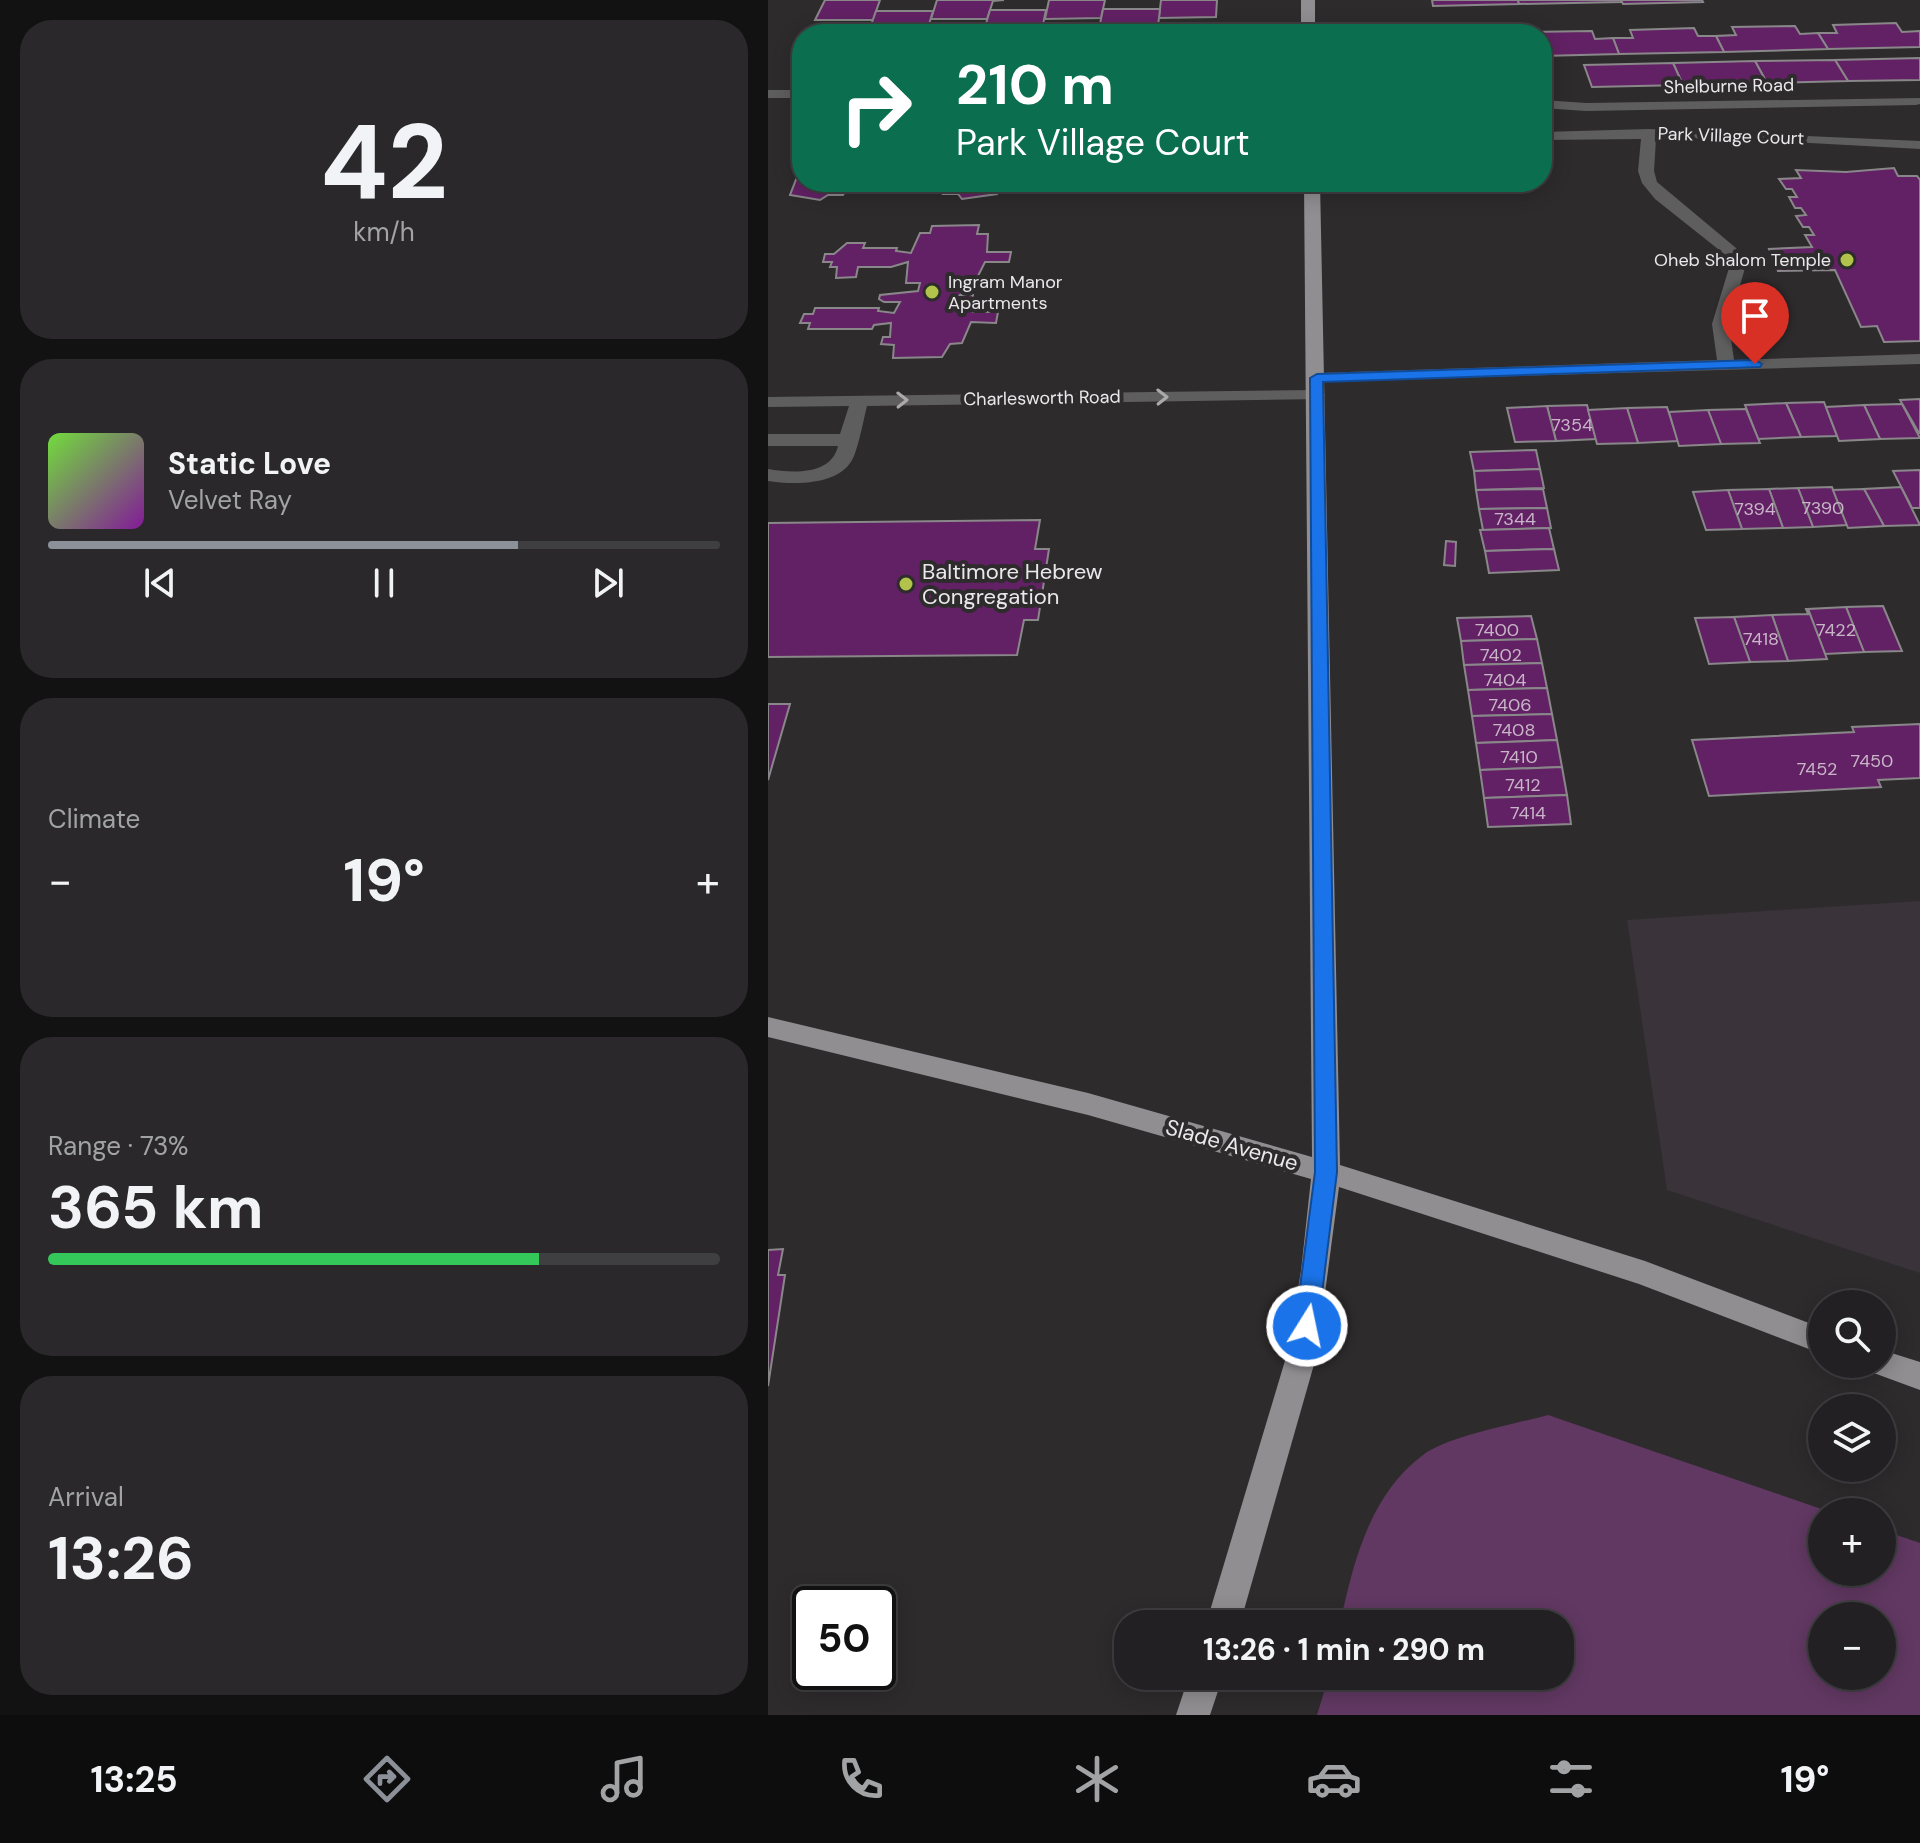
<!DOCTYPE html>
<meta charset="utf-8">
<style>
body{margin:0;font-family:"DM Sans",sans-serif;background:#2a282a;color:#f1f3f6;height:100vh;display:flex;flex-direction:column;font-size:30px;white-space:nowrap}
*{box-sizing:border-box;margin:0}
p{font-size:26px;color:#a2a3a5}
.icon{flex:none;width:44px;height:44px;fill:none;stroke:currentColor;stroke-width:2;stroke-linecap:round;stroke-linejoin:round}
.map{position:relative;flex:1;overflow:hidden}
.side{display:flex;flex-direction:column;gap:20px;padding:20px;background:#131213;width:768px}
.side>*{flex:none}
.top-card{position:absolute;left:24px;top:24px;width:760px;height:168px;border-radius:32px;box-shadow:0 4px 20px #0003,0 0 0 2px #3f3e40;background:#0b6e4f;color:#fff;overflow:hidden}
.buttons{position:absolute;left:1040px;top:1290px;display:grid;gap:16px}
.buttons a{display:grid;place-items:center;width:88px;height:88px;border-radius:50%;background:#222022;box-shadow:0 4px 20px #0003,0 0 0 2px #3f3e40;font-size:40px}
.speed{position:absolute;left:24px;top:1586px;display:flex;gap:16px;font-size:40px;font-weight:700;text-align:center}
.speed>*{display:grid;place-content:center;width:104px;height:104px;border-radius:50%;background:#222022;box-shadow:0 4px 20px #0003,0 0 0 2px #3f3e40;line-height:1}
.speed .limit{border:4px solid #111;border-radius:12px;background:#fff;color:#111}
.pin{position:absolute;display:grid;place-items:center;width:68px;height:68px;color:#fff;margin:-82px -34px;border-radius:50% 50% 50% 0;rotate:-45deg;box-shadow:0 0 8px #0007}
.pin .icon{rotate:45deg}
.me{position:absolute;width:88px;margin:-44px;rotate:10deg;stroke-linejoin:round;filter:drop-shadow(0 0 6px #0008)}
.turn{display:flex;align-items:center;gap:28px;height:168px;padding:0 32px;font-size:36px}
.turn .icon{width:104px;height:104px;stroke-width:2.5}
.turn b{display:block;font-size:56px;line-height:68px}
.big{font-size:60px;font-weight:700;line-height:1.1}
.side .tile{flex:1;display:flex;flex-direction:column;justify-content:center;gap:12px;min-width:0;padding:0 28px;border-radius:32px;background:#2a282a}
.side .dial{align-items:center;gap:0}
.dial b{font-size:104px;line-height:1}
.song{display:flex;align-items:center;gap:24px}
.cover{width:96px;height:96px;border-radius:12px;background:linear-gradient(135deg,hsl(100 70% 55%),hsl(290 70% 35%))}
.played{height:8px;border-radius:4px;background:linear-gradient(90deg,#8c9099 70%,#3f3e40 70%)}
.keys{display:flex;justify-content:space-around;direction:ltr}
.heat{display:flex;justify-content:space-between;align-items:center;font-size:44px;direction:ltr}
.charge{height:12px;border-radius:6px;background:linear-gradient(90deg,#34c759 73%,#3f3e40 0)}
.trip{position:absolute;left:346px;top:1610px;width:460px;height:80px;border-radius:32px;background:#222022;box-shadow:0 4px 20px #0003,0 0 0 2px #3f3e40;font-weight:700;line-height:80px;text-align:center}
.tabs{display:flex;height:128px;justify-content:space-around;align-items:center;background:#0e0d0e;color:#a2a3a5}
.tabs .icon{width:56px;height:56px}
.tabs .current{color:#8c9099}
.tabs b{font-size:36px;color:#f1f3f6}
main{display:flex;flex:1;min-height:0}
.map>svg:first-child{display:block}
</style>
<main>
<section class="side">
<div class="tile dial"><b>42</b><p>km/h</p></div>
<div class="tile">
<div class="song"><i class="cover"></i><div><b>Static Love</b><p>Velvet Ray</p></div></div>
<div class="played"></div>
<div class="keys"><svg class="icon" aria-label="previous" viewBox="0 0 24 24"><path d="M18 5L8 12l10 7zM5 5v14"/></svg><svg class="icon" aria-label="pause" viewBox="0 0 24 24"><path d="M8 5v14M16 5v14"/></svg><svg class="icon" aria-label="next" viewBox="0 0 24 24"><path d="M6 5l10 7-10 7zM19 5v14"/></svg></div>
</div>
<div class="tile"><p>Climate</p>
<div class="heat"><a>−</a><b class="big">19°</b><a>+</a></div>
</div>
<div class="tile"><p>Range · 73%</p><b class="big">365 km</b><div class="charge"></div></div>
<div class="tile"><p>Arrival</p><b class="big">13:26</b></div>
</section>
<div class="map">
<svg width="1152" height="1715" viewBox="0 0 1152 1715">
<rect width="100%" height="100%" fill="#2e2b2d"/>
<path fill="#3a333a" d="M 1152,901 L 1152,1273 L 899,1190 L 859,920 Z"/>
<path fill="#613862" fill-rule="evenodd" d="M 780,1415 L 1062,1512 L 1054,1512 L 1054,1572 L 1114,1572 L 1114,1530 L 1152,1543 L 1152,1715 L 549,1715 L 561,1676 L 792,1676 L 792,1624 L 572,1624 C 585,1563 602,1494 655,1455 C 680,1436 748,1424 780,1415 ZM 1054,1616 L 1114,1616 L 1114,1676 L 1054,1676 Z"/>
<g fill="#622164" stroke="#898789" stroke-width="2">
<path d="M 57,0 L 112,0 L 105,20 L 47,20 Z"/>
<path d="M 169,0 L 236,0 L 225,1 L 219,19 L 163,19 Z"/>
<path d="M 281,0 L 337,0 L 333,18 L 277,19 Z"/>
<path d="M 393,0 L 449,0 L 448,17 L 391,18 Z"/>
<path d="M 664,0 L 750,0 L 751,4 L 665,6 Z"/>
<path d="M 750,0 L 853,0 L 853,2 L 751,4 Z"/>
<path d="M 853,0 L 934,0 L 935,2 L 855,4 Z"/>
<path d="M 335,9 L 392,9 L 389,34 L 330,34 Z"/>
<path d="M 222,10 L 278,10 L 273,34 L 215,34 Z"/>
<path d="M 108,11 L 165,11 L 158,34 L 100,34 Z"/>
<path d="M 1128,23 L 1134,32 L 1152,31 L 1152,47 L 1060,49 L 1050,33 L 1069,33 L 1065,25 Z"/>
<path d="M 1027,26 L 1032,34 L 1050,33 L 1060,49 L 956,52 L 948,36 L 968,35 L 964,27 Z"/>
<path d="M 926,28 L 930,36 L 948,36 L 956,52 L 851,54 L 845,38 L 865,38 L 862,30 Z"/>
<path d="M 824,31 L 827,39 L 845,38 L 851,54 L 774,56 L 774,34 L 760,32 Z"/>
<path d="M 1152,58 L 1152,80 L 1080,81 L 1067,60 Z"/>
<path d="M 1067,60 L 1080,81 L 999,83 L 987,61 Z"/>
<path d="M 987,61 L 999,83 L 915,85 L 905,63 Z"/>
<path d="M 905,63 L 915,85 L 824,87 L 816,65 Z"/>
<path d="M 34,164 L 34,182 L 80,182 L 79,185 L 86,186 L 79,188 L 75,195 L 60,195 L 52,200 L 22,195 Z"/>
<path d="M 1126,168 L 1130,176 L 1149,176 L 1152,180 L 1152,341 L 1116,342 L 1109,326 L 1093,327 L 1067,270 L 1010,271 L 1001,249 L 1044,247 L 1037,235 L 1046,235 L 1041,227 L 1035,227 L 1028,216 L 1038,215 L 1033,208 L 1027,208 L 1021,197 L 1029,197 L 1024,189 L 1018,189 L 1011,179 L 1033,178 L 1028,170 L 1078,172 Z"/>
<path d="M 178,182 L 236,182 L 231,184 L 229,194 L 194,199 L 190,194 L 175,194 Z"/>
<path d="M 211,225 L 209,234 L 220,234 L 219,252 L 243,252 L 241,262 L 217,262 L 209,278 L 199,278 L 198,291 L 192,295 L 205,295 L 205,312 L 230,312 L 228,323 L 203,322 L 194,343 L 182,344 L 174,357 L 125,358 L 126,345 L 113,344 L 115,337 L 122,337 L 123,323 L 106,325 L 104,329 L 40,329 L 42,323 L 32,323 L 36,314 L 45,314 L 47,308 L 111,308 L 110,311 L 126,313 L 132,302 L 116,302 L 111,299 L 112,295 L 150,291 L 152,283 L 138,283 L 140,262 L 123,267 L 90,267 L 88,277 L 68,278 L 69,267 L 62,267 L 64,262 L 55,262 L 57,254 L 66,254 L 79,243 L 97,243 L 95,248 L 129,248 L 128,251 L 143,253 L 152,233 L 162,233 L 164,226 Z"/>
<path d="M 1152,399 L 1152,433 L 1151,433 L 1132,400 Z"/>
<path d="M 1056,402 L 1069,436 L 1033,437 L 1018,403 Z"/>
<path d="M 1018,403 L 1033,437 L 990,439 L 977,405 Z"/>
<path d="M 1134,404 L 1152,438 L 1112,439 L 1096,405 Z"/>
<path d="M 819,405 L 828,439 L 788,441 L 779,406 Z"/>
<path d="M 1096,405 L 1112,439 L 1071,441 L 1058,407 Z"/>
<path d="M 779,406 L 788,441 L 747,442 L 739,408 Z"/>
<path d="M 899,407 L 910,441 L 870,443 L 859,408 Z"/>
<path d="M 859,408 L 870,443 L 829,444 L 820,410 Z"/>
<path d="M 978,409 L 992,443 L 953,444 L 940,410 Z"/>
<path d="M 940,410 L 953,444 L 911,446 L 901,412 Z"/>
<path d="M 768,450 L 772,469 L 706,471 L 702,452 Z"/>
<path d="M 772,469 L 776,488 L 708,490 L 706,471 Z"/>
<path d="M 1152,470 L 1152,508 L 1144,508 L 1125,471 Z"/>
<path d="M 1064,487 L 1079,525 L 1045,527 L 1030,488 Z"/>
<path d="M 1133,487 L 1152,525 L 1116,526 L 1096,489 Z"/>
<path d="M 1030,488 L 1045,527 L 1015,528 L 1001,489 Z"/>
<path d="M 775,489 L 779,508 L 711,509 L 708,490 Z"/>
<path d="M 1001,489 L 1015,528 L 974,529 L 960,490 Z"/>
<path d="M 1096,489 L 1116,526 L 1080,528 L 1065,490 Z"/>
<path d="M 960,490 L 974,529 L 938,530 L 925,492 Z"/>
<path d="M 779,508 L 783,528 L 715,530 L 711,509 Z"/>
<path d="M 272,520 L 267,549 L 281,549 L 270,620 L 256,620 L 249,655 L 0,657 L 0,523 Z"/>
<path d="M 781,528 L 786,549 L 717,551 L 712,530 Z"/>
<path d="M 678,541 L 688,542 L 687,566 L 676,565 Z"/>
<path d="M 786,549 L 791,570 L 721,573 L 717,551 Z"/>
<path d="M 1115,606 L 1134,651 L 1096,652 L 1078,607 Z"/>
<path d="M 1078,607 L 1096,652 L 1057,654 L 1040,609 Z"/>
<path d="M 1038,609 L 1040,609 L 1059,659 L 1020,661 L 1004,615 L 1040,614 Z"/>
<path d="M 1004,615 L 1020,661 L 982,662 L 966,617 Z"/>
<path d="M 763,616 L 769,639 L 693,641 L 689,618 Z"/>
<path d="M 966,617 L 982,662 L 941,664 L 927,618 Z"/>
<path d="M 769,639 L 774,663 L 696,665 L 693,641 Z"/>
<path d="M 774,663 L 779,688 L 700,690 L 696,665 Z"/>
<path d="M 779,688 L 784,714 L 704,716 L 700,690 Z"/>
<path d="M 0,704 L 22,704 L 0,780 Z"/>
<path d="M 784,714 L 789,740 L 708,743 L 704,716 Z"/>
<path d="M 1152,724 L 1152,778 L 1110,780 L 1113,787 L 941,796 L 924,740 L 1086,732 L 1084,727 Z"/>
<path d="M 789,740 L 794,767 L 712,770 L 708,743 Z"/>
<path d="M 794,767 L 799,795 L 716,798 L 712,770 Z"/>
<path d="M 799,795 L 803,824 L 720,827 L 716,798 Z"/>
<path d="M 15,1249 L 10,1275 L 17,1275 L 0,1386 L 0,1250 Z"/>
</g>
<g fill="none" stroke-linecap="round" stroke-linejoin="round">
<g fill="#5f5e5f" fill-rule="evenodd">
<rect x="0" y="90" width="34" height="8"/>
<path d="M 1152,98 L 1152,104 L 1148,105 L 818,111 L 774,108 L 774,100 L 818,103 Z"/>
<path d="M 881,129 L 1152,141 L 1152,149 L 952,138 L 888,139 L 886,171 L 889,182 L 968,248 L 977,268 L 961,324 L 966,360 L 1152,354 L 1152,364 L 543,382 L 540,378 L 549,373 L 949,360 L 944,324 L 961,268 L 955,253 L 887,199 L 874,183 L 870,171 L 873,139 L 774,140 L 774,132 Z"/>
<path d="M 548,390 L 557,395 L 554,399 L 99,406 C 95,422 92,440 86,456 C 74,486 26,485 0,481 L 0,469 C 24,473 63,476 70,446 L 0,446 L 0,434 L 72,434 L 81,406 L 0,407 L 0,397 Z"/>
</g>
<g fill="#918e91" fill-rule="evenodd">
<rect x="533" y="0" width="14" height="34"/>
<path d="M 536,182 L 552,182 L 572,1165 L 877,1261 L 1054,1328 L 1054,1354 L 871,1284 L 571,1187 L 549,1354 L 472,1624 L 438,1624 L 519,1354 L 533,1271 L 543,1179 L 320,1115 L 0,1037 L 0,1017 L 320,1093 L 544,1157 Z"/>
<path d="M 1114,1350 L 1152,1362 L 1152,1390 L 1103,1372 L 1099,1364 L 1114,1364 Z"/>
<path d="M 421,1676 L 455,1676 L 442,1715 L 408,1715 Z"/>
</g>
</g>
<defs><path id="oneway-chevron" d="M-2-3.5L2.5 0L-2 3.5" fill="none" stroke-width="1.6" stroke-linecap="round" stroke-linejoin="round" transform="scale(2)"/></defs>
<g stroke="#abaaab">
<use href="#oneway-chevron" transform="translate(394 397) rotate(-1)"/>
<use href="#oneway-chevron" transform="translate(134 400) rotate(-1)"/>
</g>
<path fill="#1a73e8" stroke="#114b97" stroke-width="2" d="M 987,360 L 994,364 L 992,367 L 555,382 L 569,1172 L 550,1326 L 547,1333 L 539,1336 L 531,1333 L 527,1326 L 547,1172 L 542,378 L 549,374 Z"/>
<g fill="#b2c34c" stroke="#2e2b2d" stroke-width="3">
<circle cx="1079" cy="260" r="8"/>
<circle cx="164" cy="292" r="8"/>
<circle cx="138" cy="584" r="8"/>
</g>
<g text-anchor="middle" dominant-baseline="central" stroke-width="8" stroke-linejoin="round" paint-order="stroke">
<g font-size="18" fill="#eae8ea" stroke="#2e2b2d">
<text transform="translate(961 86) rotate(-1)">Shelburne Road</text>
<text transform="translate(963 136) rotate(2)">Park Village Court</text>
<text transform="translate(274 398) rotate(-1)">Charlesworth Road</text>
</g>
<g font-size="18" fill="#eae8ea" stroke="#2e2b2d" text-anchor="end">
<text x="1063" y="260">Oheb Shalom Temple</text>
<text x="180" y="282" text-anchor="start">Ingram Manor<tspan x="180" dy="21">Apartments</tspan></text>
</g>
<g font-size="18" fill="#c8b6c8">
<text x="804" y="425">7354</text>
<text x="1055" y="508">7390</text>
<text x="987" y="509">7394</text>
<text x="747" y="519">7344</text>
<text x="729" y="630">7400</text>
<text x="1068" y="630">7422</text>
<text x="993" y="639">7418</text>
<text x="733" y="655">7402</text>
<text x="737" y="680">7404</text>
<text x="742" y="705">7406</text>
<text x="746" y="730">7408</text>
<text x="751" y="757">7410</text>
<text x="1104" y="761">7450</text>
<text x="1049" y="769">7452</text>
<text x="755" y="785">7412</text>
<text x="760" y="813">7414</text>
</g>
<g font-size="22" fill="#eae8ea" stroke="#2e2b2d" text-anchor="start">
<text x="154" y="571">Baltimore Hebrew<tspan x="154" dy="25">Congregation</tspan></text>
</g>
<g font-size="22" fill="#eae8ea" stroke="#2e2b2d">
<text transform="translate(464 1145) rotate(16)">Slade Avenue</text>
</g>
</g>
</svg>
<div class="buttons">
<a><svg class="icon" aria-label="search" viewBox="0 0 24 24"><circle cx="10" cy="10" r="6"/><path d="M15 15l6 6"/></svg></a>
<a><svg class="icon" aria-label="layers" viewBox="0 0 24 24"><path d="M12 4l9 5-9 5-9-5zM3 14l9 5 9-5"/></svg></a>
<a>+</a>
<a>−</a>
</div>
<div class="speed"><div class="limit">50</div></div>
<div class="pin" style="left:987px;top:364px;background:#d93025"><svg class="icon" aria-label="arrive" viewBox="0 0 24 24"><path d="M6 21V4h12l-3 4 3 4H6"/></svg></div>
<svg class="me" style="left:539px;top:1326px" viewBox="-20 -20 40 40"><circle r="17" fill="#1a73e8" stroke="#fff" stroke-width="3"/><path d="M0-11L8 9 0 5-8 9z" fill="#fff"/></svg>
<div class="trip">13:26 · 1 min · 290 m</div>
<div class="top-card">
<div class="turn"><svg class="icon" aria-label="right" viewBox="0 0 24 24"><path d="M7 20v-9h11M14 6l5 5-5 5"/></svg><div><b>210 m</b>Park Village Court</div></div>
</div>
</div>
</main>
<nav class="tabs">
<b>13:25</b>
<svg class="icon current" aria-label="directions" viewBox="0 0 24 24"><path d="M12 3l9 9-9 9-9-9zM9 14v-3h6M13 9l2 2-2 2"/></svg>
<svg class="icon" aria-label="music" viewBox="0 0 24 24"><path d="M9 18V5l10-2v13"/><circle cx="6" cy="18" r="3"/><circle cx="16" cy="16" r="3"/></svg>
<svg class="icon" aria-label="phone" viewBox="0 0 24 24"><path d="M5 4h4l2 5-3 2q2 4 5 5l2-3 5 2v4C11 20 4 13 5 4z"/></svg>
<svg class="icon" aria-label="climate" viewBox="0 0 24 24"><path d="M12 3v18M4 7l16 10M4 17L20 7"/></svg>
<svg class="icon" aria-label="car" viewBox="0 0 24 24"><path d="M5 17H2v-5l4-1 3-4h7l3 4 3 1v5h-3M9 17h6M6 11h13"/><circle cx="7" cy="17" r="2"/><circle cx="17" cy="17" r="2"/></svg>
<svg class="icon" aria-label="filters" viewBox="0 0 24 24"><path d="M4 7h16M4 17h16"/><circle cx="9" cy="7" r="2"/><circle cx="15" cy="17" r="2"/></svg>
<b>19°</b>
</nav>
